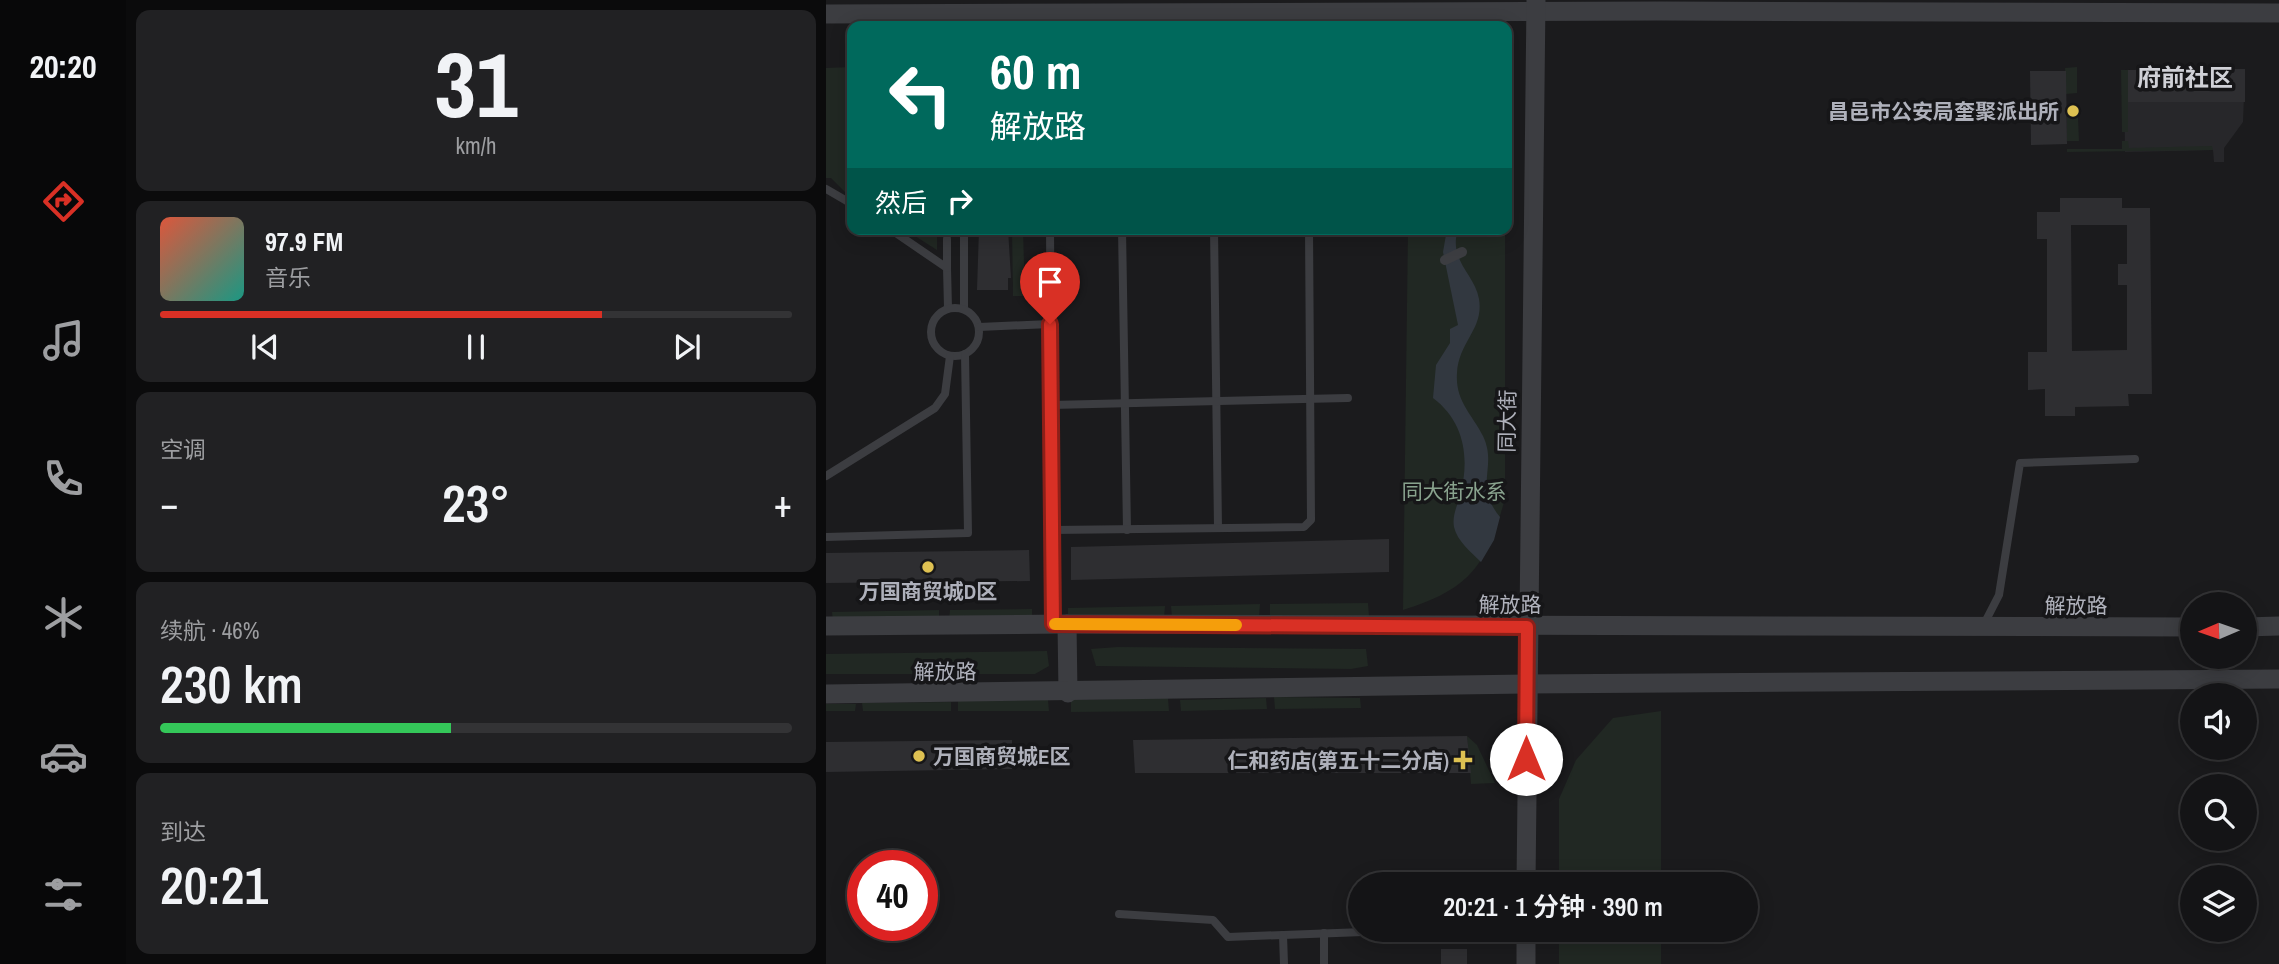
<!DOCTYPE html>
<html lang="zh">
<meta charset="utf-8">
<style>
body{margin:0;font-family:"Archivo Narrow","Noto Sans SC",sans-serif;background:#212123;color:#f1f3f6;height:100vh;display:flex;flex-direction:column;font-size:26px;white-space:nowrap}
*{box-sizing:border-box;margin:0}
p{font-size:23px;color:#9d9ea1}
.icon{flex:none;width:38px;height:38px;fill:none;stroke:currentColor;stroke-width:2;stroke-linecap:round;stroke-linejoin:round}
.map{position:relative;flex:1;overflow:hidden}
.drawer{display:flex;flex-direction:column;gap:10px;padding:10px;background:#0b0b0c;width:700px}
.drawer>*{flex:none}
.top-card{position:absolute;left:21px;top:21px;width:665px;height:214px;border-radius:14px;box-shadow:0 4px 18px #0003,0 0 0 2px #333335;background:#00695c;color:#fff;overflow:hidden}
.needle{width:46px;rotate:268deg}
.fabs{position:absolute;left:1354px;top:592px;display:grid;gap:14px}
.fabs a{display:grid;place-items:center;width:77px;height:77px;border-radius:50%;background:#141416;box-shadow:0 4px 18px #0003,0 0 0 2px #333335;font-size:35px}
.speed{position:absolute;left:21px;top:850px;display:flex;gap:14px;font-size:35px;font-weight:700;text-align:center}
.speed>*{display:grid;place-content:center;width:91px;height:91px;border-radius:50%;background:#141416;box-shadow:0 4px 18px #0003,0 0 0 2px #333335;line-height:1}
.speed .limit{border:10px solid #d22;background:#fff;color:#111}
.pin{position:absolute;display:grid;place-items:center;width:60px;height:60px;color:#fff;margin:-72px -30px;border-radius:50% 50% 50% 0;rotate:-45deg;box-shadow:0 0 7px #0007}
.pin .icon{rotate:45deg}
.me{position:absolute;width:77px;margin:-38px;rotate:0deg;stroke-linejoin:round;filter:drop-shadow(0 0 5px #0008)}
.turn{display:flex;align-items:center;gap:24px;height:147px;padding:0 28px;font-size:32px}
.turn .icon{width:91px;height:91px;stroke-width:2.5}
.turn b{display:block;font-size:49px;line-height:60px}
.then{display:flex;align-items:center;height:66px;padding:0 28px;background:#0003;gap:14px;font-size:26px}
.big{font-size:52px;font-weight:600;line-height:1.1}
.drawer .tile{flex:1;display:flex;flex-direction:column;justify-content:center;gap:10px;min-width:0;padding:0 24px;border-radius:14px;background:#212123}
.drawer .dial{align-items:center;gap:0}
.dial b{font-size:91px;line-height:1}
.song{display:flex;align-items:center;gap:21px}
.cover{width:84px;height:84px;border-radius:10px;background:linear-gradient(135deg,hsl(10 70% 55%),hsl(170 70% 35%))}
.played{height:7px;border-radius:4px;background:linear-gradient(90deg,#d93025 70%,#333335 70%)}
.keys{display:flex;justify-content:space-around;direction:ltr}
.heat{display:flex;justify-content:space-between;align-items:center;font-size:38px;direction:ltr}
.charge{height:10px;border-radius:5px;background:linear-gradient(90deg,#34c759 46%,#333335 0)}
.trip{position:absolute;left:522px;top:872px;width:410px;height:70px;border-radius:35px;background:#141416;box-shadow:0 4px 18px #0003,0 0 0 2px #333335;font-weight:600;line-height:70px;text-align:center}
main{display:flex;flex:1;min-height:0}
.tab-bar{display:flex;flex-direction:column;width:126px;justify-content:space-around;align-items:center;background:#080809;color:#9d9ea1}
.tab-bar .icon{width:49px;height:49px}
.tab-bar .on{color:#d93025}
.tab-bar b{font-size:32px;color:#f1f3f6}
.map>svg:first-child{display:block}
</style>
<main>
<nav class="tab-bar">
<b>20:20</b>
<svg class="icon on" aria-label="directions" viewBox="0 0 24 24"><path d="M12 3l9 9-9 9-9-9zM9 14v-3h6M13 9l2 2-2 2"/></svg>
<svg class="icon" aria-label="music" viewBox="0 0 24 24"><path d="M9 18V5l10-2v13"/><circle cx="6" cy="18" r="3"/><circle cx="16" cy="16" r="3"/></svg>
<svg class="icon" aria-label="phone" viewBox="0 0 24 24"><path d="M5 4h4l2 5-3 2q2 4 5 5l2-3 5 2v4C11 20 4 13 5 4z"/></svg>
<svg class="icon" aria-label="climate" viewBox="0 0 24 24"><path d="M12 3v18M4 7l16 10M4 17L20 7"/></svg>
<svg class="icon" aria-label="car" viewBox="0 0 24 24"><path d="M5 17H2v-5l4-1 3-4h7l3 4 3 1v5h-3M9 17h6M6 11h13"/><circle cx="7" cy="17" r="2"/><circle cx="17" cy="17" r="2"/></svg>
<svg class="icon" aria-label="filters" viewBox="0 0 24 24"><path d="M4 7h16M4 17h16"/><circle cx="9" cy="7" r="2"/><circle cx="15" cy="17" r="2"/></svg>
</nav>
<section class="drawer">
<div class="tile dial"><b>31</b><p>km/h</p></div>
<div class="tile">
<div class="song"><i class="cover"></i><div><b>97.9 FM</b><p>音乐</p></div></div>
<div class="played"></div>
<div class="keys"><svg class="icon" aria-label="previous" viewBox="0 0 24 24"><path d="M18 5L8 12l10 7zM5 5v14"/></svg><svg class="icon" aria-label="pause" viewBox="0 0 24 24"><path d="M8 5v14M16 5v14"/></svg><svg class="icon" aria-label="next" viewBox="0 0 24 24"><path d="M6 5l10 7-10 7zM19 5v14"/></svg></div>
</div>
<div class="tile"><p>空调</p>
<div class="heat"><a>−</a><b class="big">23°</b><a>+</a></div>
</div>
<div class="tile"><p>续航 · 46%</p><b class="big">230 km</b><div class="charge"></div></div>
<div class="tile"><p>到达</p><b class="big">20:21</b></div>
</section>
<div class="map">
<svg width="1453" height="964" viewBox="0 0 1453 964">
<rect width="100%" height="100%" fill="#1b1b1d"/>
<path fill="#27272a" d="M 1419,69 L 1417,122 L 1398,148 L 1398,162 L 1388,162 L 1387,150 L 1299,152 L 1298,70 Z"/>
<g fill="#212823">
<path d="M 26,67 L 26,196 L 23,196 L 5,178 L 0,178 L 0,68 Z"/>
<path d="M 1251,67 L 1251,93 L 1240,94 L 1239,68 Z"/>
<path d="M 1295,70 L 1302,70 L 1302,132 L 1296,132 Z"/>
<path d="M 1241,117 L 1252,117 L 1253,141 L 1241,141 Z"/>
<path d="M 1296,141 L 1302,141 L 1303,148 L 1386,146 L 1387,150 L 1241,152 L 1241,149 L 1296,149 Z"/>
<path d="M 78,229 L 111,229 L 111,250 Z"/>
<path d="M 186,229 L 197,229 L 199,296 L 187,296 Z"/>
<path d="M 582,229 L 679,229 L 679,499 C 660,566 644,589 577,610 Z"/>
<path d="M 542,603 L 543,616 L 444,617 L 444,604 Z"/>
<path d="M 434,604 L 433,618 L 346,618 L 345,606 Z"/>
<path d="M 339,606 L 338,618 L 242,619 L 242,608 Z"/>
<path d="M 206,609 L 206,619 L 123,621 L 124,610 Z"/>
<path d="M 113,610 L 113,621 L 7,622 L 6,612 Z"/>
<path d="M 292,647 L 540,649 L 542,666 L 525,669 L 270,666 L 265,649 Z"/>
<path d="M 221,651 L 223,666 L 209,674 L 0,674 L 0,654 Z"/>
<path d="M 448,697 L 534,698 L 535,708 L 449,709 Z"/>
<path d="M 342,698 L 343,711 L 245,712 L 245,700 Z"/>
<path d="M 440,698 L 441,709 L 355,711 L 354,700 Z"/>
<path d="M 222,700 L 223,711 L 132,711 L 132,701 Z"/>
<path d="M 125,702 L 125,711 L 37,711 L 36,703 Z"/>
<path d="M 0,704 L 30,704 L 29,711 L 0,711 Z"/>
<path d="M 835,711 L 835,884 L 733,884 L 733,799 L 750,760 L 787,718 Z"/>
<path d="M 641,736 L 651,745 L 669,783 L 645,784 Z"/>
<rect x="733" y="929" width="102" height="35"/>
</g>
<path fill="#323840" d="M 621,229 L 632,229 C 622,261 649,274 653,299 C 658,329 633,341 631,373 C 629,401 646,414 657,436 C 672,468 647,484 674,517 L 668,540 L 655,562 C 645,552 631,541 628,527 C 626,516 631,506 634,496 C 644,459 639,422 607,398 L 610,365 L 624,343 L 624,329 L 632,325 L 617,252 Z"/>
<g fill="#2e2e31" fill-rule="evenodd">
<path d="M 1419,69 L 1419,102 L 1302,102 L 1302,70 Z"/>
<path d="M 1204,71 L 1240,71 L 1241,144 L 1205,145 Z"/>
<path d="M 1234,198 L 1296,198 L 1296,208 L 1324,208 L 1326,394 L 1302,394 L 1303,406 L 1249,407 L 1249,416 L 1219,416 L 1219,389 L 1202,390 L 1202,352 L 1221,352 L 1221,239 L 1211,239 L 1211,212 L 1234,212 ZM 1245,225 L 1301,225 L 1301,264 L 1292,264 L 1292,285 L 1301,285 L 1301,350 L 1246,351 Z"/>
<path d="M 153,229 L 182,229 L 185,278 L 182,278 L 182,290 L 151,290 Z"/>
<path d="M 563,539 L 563,572 L 245,580 L 245,547 Z"/>
<path d="M 203,550 L 204,581 L 0,583 L 0,553 Z"/>
<path d="M 641,736 L 645,773 L 309,773 L 307,740 Z"/>
<path d="M 186,740 L 186,769 L 0,772 L 0,742 Z"/>
<rect x="615" y="949" width="26" height="15"/>
</g>
<g fill="none" stroke-linecap="round" stroke-linejoin="round">
<g stroke="#3c3d41" stroke-width="8">
<path d="M 0,189 L 26,204"/>
<path d="M 64,229 L 121,268 L 122,308"/>
<path d="M 138,229 L 138,309"/>
<path d="M 224,229 L 227,624"/>
<path d="M 296,229 L 301,530"/>
<path d="M 388,229 L 392,528"/>
<path d="M 121,239 L 121,268"/>
<circle cx="129" cy="332" r="24"/>
<path d="M 153,327 L 224,324"/>
<path d="M 225,405 L 522,398"/>
<path d="M 0,476 L 109,408 L 119,394 L 124,356"/>
<path d="M 226,530 L 478,527 L 485,520 L 483,229"/>
<path d="M 0,537 L 142,533 L 139,354"/>
<path d="M 1157,626 L 1173,595 L 1194,463 L 1309,459"/>
<path d="M 293,914 L 387,920 L 402,937 L 617,929"/>
<path d="M 498,933 L 498,964"/>
<path d="M 457,935 L 458,964"/>
</g>
<path stroke="#3c3d41" stroke-width="10" d="M 619,260 L 636,252"/>
<g stroke="#3c3d41" stroke-width="19">
<path d="M 0,14 L 835,11 L 1453,13"/>
<path d="M 241,624 L 242,693"/>
<path d="M 0,626 L 241,624 L 1367,627"/>
<path d="M 1419,627 L 1453,626"/>
<path d="M 0,694 L 700,684 L 1453,679"/>
<path d="M 700,884 L 710,0"/>
<path d="M 700,929 L 700,964"/>
</g>
</g>
<g fill="none" stroke-linecap="round" stroke-linejoin="round">
<defs>
<path id="route" d="M 224,324 L 227,624 L 701,627 L 700,759"/>
</defs>
<use href="#route" stroke="#8d1f18" stroke-width="18"/>
<use href="#route" stroke="#d93025" stroke-width="12"/>
<path stroke="#f59e0b" stroke-width="12" d="M 229,624 L 410,625"/>
</g>
<g fill="#dec152" stroke="#161618" stroke-width="2.5">
<circle cx="1247" cy="111" r="7"/>
<circle cx="102" cy="567" r="7"/>
<circle cx="93" cy="756" r="7"/>
<path d="M633.5 749.5h7v7h7v7h-7v7h-7v-7h-7v-7h7z"/>
</g>
<g text-anchor="middle" dominant-baseline="central" stroke-width="7" stroke-linejoin="round" paint-order="stroke">
<g font-size="21" font-weight="bold" fill="#afb1bb" stroke="#161618" text-anchor="end">
<text x="1233" y="111">昌邑市公安局奎聚派出所</text>
<text x="102" y="591" text-anchor="middle">万国商贸城D区</text>
<text x="107" y="756" text-anchor="start">万国商贸城E区</text>
<text x="623" y="760">仁和药店(第五十二分店)</text>
</g>
<g font-size="21" fill="#afb1bb" stroke="#161618">
<text transform="translate(681 421) rotate(-89)">同大街</text>
<text x="684" y="604">解放路</text>
<text x="1250" y="605">解放路</text>
<text x="119" y="671">解放路</text>
</g>
<g font-size="21" fill="#89a38e" stroke="#161618">
<text x="628" y="491">同大街水系</text>
</g>
<g font-size="24" font-weight="bold" fill="#d0d1d7" stroke="#161618">
<text x="1359" y="77">府前社区</text>
</g>
</g>
</svg>
<div class="fabs">
<a><svg class="needle" viewBox="-14 -14 28 28"><path d="M0-13l5 13h-10z" fill="#e53935"/><path d="M0 13l5-13h-10z" fill="#9d9ea1"/></svg></a>
<a><svg class="icon" aria-label="sound" viewBox="0 0 24 24"><path d="M4 9h4l5-4v14l-5-4H4zM17 9q2 3 0 6"/></svg></a>
<a><svg class="icon" aria-label="search" viewBox="0 0 24 24"><circle cx="10" cy="10" r="6"/><path d="M15 15l6 6"/></svg></a>
<a><svg class="icon" aria-label="layers" viewBox="0 0 24 24"><path d="M12 4l9 5-9 5-9-5zM3 14l9 5 9-5"/></svg></a>
</div>
<div class="speed"><div class="limit">40</div></div>
<div class="pin" style="left:224px;top:324px;background:#d93025"><svg class="icon" aria-label="arrive" viewBox="0 0 24 24"><path d="M6 21V4h12l-3 4 3 4H6"/></svg></div>
<svg class="me" style="left:700px;top:759px" viewBox="-20 -20 40 40"><circle r="19" fill="#fff"/><path d="M0-13L10 11 0 6-10 11z" fill="#d93025"/></svg>
<div class="trip">20:21 · 1 分钟 · 390 m</div>
<div class="top-card">
<div class="turn"><svg class="icon" aria-label="left" viewBox="0 0 24 24"><path d="M17 20v-9H6M10 6l-5 5 5 5"/></svg><div><b>60 m</b>解放路</div></div>
<div class="then">然后<svg class="icon" aria-label="right" viewBox="0 0 24 24"><path d="M7 20v-9h11M14 6l5 5-5 5"/></svg></div>
</div>
</div>
</main>
